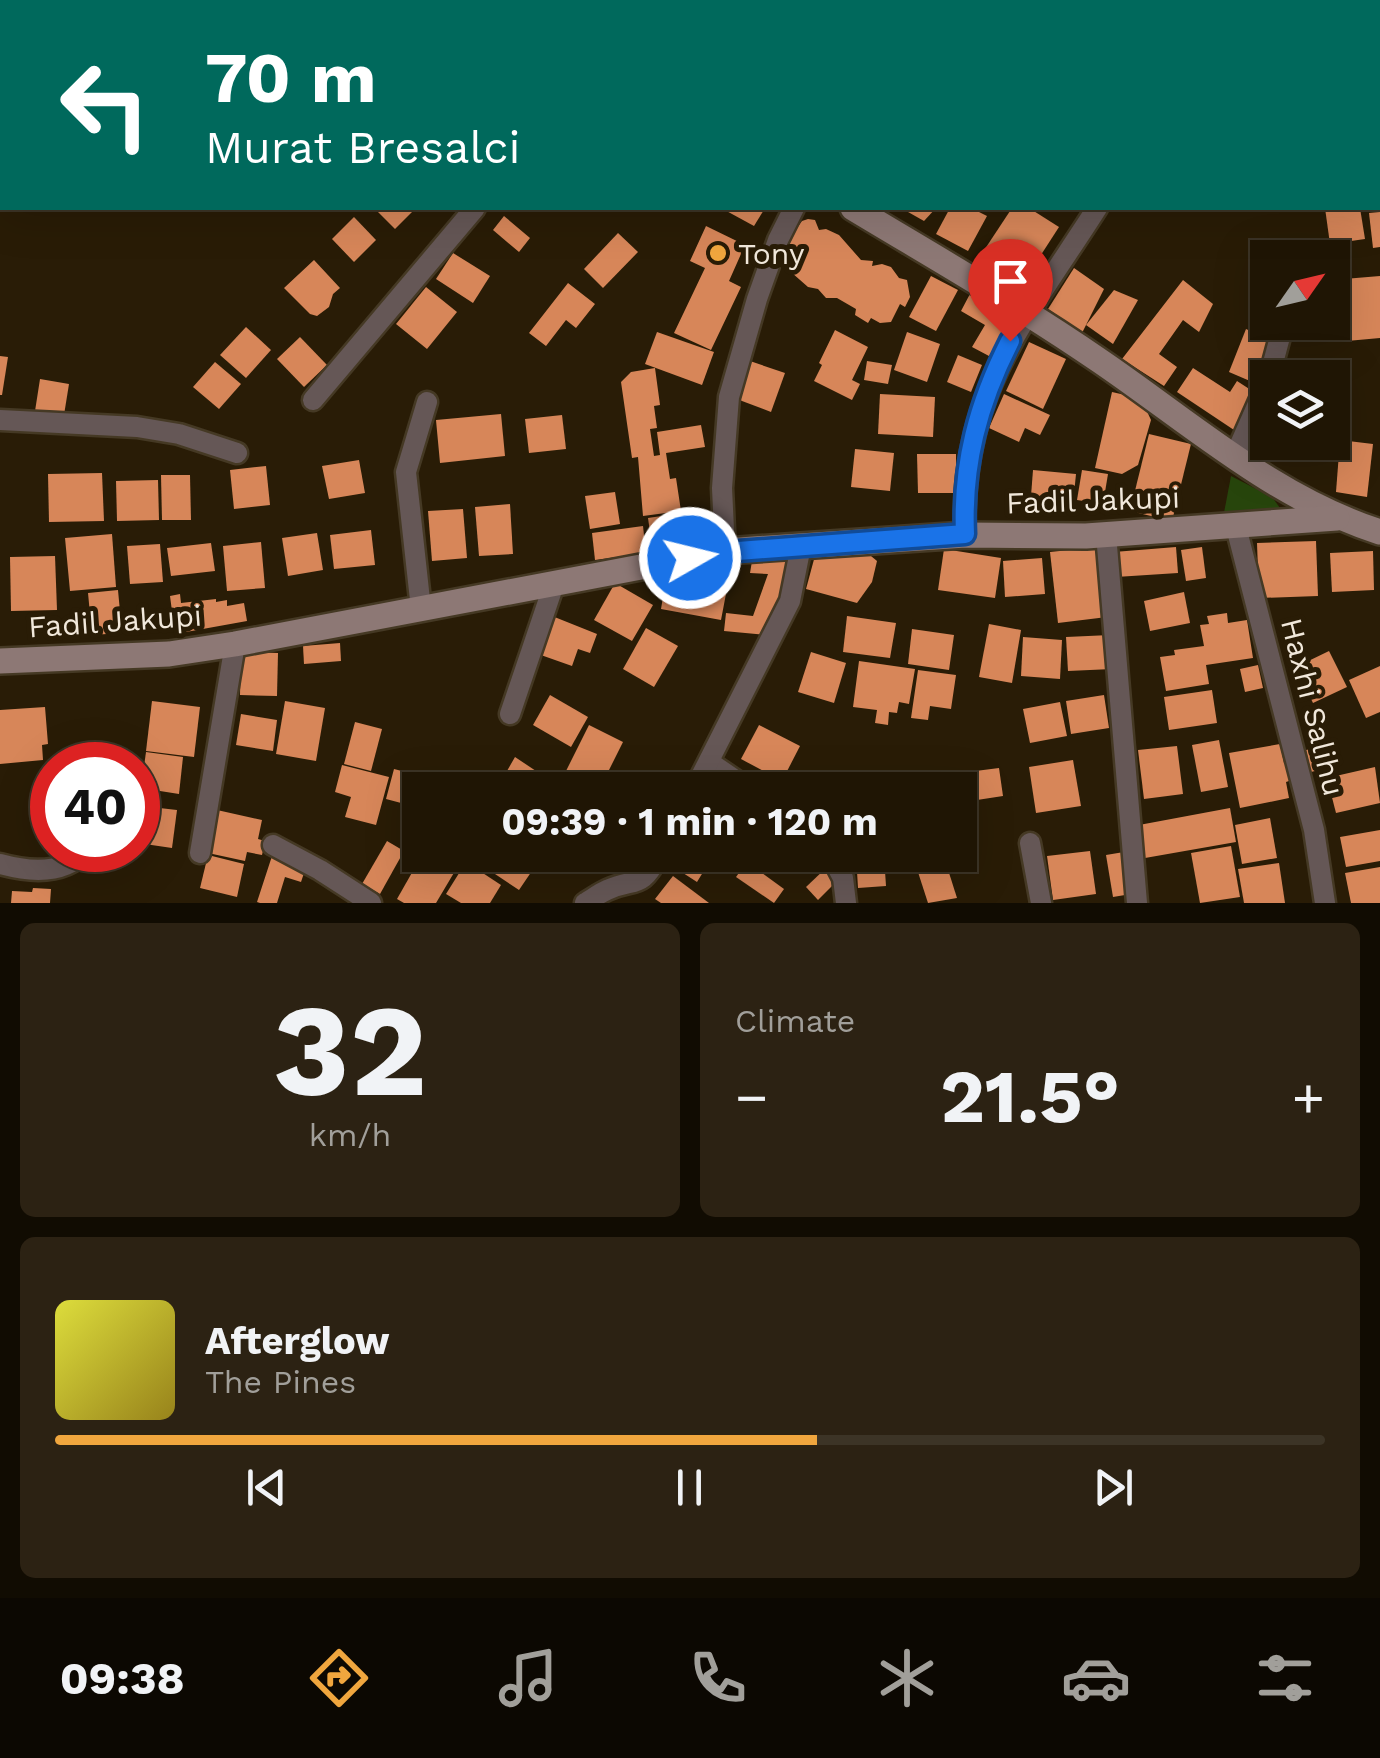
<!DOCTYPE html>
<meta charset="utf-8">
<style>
body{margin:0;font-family:"Work Sans",sans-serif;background:#2c2213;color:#f1f3f6;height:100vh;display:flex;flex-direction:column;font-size:38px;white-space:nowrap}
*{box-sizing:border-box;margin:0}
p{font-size:32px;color:#a19f9a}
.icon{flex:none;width:55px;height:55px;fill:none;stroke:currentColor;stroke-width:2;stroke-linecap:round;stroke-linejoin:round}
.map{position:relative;height:903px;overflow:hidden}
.details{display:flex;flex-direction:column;gap:20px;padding:20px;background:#110c02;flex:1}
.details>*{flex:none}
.banner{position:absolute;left:0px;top:0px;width:1380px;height:210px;box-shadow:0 10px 40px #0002,0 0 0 2px #3c3426;background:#00695c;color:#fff;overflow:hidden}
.needle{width:65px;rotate:56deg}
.fabs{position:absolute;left:1250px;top:240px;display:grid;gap:20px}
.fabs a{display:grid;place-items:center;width:100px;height:100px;border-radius:0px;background:#1f1504;box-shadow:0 10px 40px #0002,0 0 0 2px #3c3426;font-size:50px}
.speed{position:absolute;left:30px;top:742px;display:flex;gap:20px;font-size:50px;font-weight:700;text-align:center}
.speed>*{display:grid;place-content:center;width:130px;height:130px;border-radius:50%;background:#1f1504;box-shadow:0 10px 40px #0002,0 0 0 2px #3c3426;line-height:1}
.speed .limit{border:15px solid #d22;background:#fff;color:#111}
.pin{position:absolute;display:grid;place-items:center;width:85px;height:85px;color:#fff;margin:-102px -42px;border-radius:50% 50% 50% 0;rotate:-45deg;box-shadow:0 0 10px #0007}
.pin .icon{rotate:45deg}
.me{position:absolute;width:110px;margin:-55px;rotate:82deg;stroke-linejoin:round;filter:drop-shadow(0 0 8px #0008)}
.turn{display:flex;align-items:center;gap:35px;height:210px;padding:0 40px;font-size:45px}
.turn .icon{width:130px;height:130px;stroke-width:2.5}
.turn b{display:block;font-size:70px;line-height:85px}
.big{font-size:75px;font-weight:700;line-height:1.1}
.details .card{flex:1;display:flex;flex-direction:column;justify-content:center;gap:15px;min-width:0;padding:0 35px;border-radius:15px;background:#2c2213}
.details .dial{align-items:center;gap:0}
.dial b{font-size:130px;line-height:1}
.song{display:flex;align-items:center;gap:30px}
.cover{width:120px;height:120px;border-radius:15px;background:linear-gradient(135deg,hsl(60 70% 55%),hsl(50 70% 35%))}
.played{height:10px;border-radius:5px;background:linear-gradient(90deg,#f0a63e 60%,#3c3426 60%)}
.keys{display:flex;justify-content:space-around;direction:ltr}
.heat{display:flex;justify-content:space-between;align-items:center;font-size:55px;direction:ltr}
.details .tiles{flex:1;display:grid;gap:20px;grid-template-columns:1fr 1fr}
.card:last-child{grid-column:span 2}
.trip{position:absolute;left:402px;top:772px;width:575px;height:100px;border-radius:0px;background:#1f1504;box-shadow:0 10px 40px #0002,0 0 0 2px #3c3426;font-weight:700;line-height:100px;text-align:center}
.dock{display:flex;height:160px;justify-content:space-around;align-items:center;background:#0c0802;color:#a19f9a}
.dock .icon{width:70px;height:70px}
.dock .current{color:#f0a63e}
.dock b{font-size:45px;color:#f1f3f6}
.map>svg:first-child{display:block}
</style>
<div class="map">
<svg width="1380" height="903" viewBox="0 0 1380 903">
<rect width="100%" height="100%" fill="#291c06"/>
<path fill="#27450c" d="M 1231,476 L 1272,497 L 1280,508 L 1277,514 L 1223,518 Z"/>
<g fill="#d78659">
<path d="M 374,208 L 416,208 L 395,229 Z"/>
<path d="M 721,208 L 765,208 L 754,226 Z"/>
<path d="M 901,208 L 936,208 L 924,221 Z"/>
<path d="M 950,208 L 971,208 L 987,216 L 968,251 L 936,234 Z"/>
<path d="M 1012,208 L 1029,208 L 1059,227 L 1019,289 L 977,261 Z"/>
<path d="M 1325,208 L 1360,208 L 1365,239 L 1330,244 Z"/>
<path d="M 1380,212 L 1380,247 L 1373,248 L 1369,213 Z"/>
<path d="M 504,216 L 530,238 L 519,252 L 493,230 Z"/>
<path d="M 354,217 L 376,240 L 354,262 L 332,239 Z"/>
<path d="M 808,219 L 815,220 L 819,230 L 826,229 L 839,235 L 861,260 L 873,261 L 872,266 L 882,264 L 891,267 L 899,278 L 907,280 L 910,297 L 905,307 L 900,304 L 891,322 L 880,323 L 871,318 L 868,323 L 855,315 L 856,309 L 837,298 L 826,298 L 818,289 L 808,287 L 775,258 L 802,221 Z"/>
<path d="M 706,226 L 745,245 L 729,281 L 741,287 L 711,350 L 674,333 L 705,268 L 690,261 Z"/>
<path d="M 618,233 L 638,252 L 603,288 L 584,269 Z"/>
<path d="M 453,253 L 490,276 L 473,303 L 436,279 Z"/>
<path d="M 314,260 L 340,288 L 333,294 L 329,307 L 317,316 L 310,314 L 284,288 Z"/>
<path d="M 1074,268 L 1104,289 L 1082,333 L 1048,309 Z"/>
<path d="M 931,276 L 958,290 L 936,331 L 909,317 Z"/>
<path d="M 1380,276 L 1380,338 L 1336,342 L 1332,280 Z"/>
<path d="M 1183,280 L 1213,304 L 1199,332 L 1183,320 L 1159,354 L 1177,367 L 1164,386 L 1122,359 Z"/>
<path d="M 568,283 L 595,304 L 576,328 L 566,320 L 546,346 L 529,333 Z"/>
<path d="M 426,287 L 457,312 L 427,349 L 396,324 Z"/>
<path d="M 1114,290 L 1138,300 L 1113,344 L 1086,325 Z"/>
<path d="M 971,292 L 1012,316 L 989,356 L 972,347 L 985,325 L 961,311 Z"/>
<path d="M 246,327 L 271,350 L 246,378 L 220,355 Z"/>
<path d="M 1246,329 L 1272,341 L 1257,384 L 1229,372 Z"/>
<path d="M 835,330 L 868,347 L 852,380 L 860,384 L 852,400 L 814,381 L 822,365 L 819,363 Z"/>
<path d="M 657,332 L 714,352 L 702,385 L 645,364 Z"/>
<path d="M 907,332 L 940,344 L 927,382 L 894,370 Z"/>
<path d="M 300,337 L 327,365 L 304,387 L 277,359 Z"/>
<path d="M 1029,342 L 1066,359 L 1043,409 L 1006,391 Z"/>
<path d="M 958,355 L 982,365 L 971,392 L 947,382 Z"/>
<path d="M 0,356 L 8,357 L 2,395 L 0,395 Z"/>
<path d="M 747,360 L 785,373 L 771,412 L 734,398 Z"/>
<path d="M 867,361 L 892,365 L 888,384 L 864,380 Z"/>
<path d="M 215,362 L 241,384 L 219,409 L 193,387 Z"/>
<path d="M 655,368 L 660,405 L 654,406 L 657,428 L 650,429 L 654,456 L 660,455 L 657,432 L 701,425 L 705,447 L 666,453 L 670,479 L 676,478 L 681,511 L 643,516 L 638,457 L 632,458 L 621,382 L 631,372 Z"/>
<path d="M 1193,368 L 1230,392 L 1237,381 L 1257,394 L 1234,430 L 1177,392 Z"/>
<path d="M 40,379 L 69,384 L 64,415 L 35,411 Z"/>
<path d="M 1112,392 L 1134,397 L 1145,407 L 1151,420 L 1138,465 L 1122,474 L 1095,468 Z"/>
<path d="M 880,394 L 935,397 L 933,437 L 878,434 Z"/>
<path d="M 1004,394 L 1050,415 L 1040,435 L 1025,428 L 1019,442 L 989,428 Z"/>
<path d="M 501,414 L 505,456 L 440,463 L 436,420 Z"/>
<path d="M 562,415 L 566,449 L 529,453 L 525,419 Z"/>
<path d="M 1149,434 L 1191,444 L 1172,521 L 1130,511 Z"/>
<path d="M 1340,440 L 1373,444 L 1367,497 L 1336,492 Z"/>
<path d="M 855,449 L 894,453 L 890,491 L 851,487 Z"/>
<path d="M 917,454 L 956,454 L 956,493 L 918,493 Z"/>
<path d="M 359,460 L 365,493 L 329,499 L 322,466 Z"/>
<path d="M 266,466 L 270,505 L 234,509 L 230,470 Z"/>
<path d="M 1033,470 L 1076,474 L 1072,514 L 1030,509 Z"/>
<path d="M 1082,470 L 1108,474 L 1103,504 L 1077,500 Z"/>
<path d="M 102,473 L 104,521 L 49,522 L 48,474 Z"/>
<path d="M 161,475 L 190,475 L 191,520 L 162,520 Z"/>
<path d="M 158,480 L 159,520 L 117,521 L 116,481 Z"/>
<path d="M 615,492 L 620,524 L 590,529 L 585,496 Z"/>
<path d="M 510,504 L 513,554 L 479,556 L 475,507 Z"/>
<path d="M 463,509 L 467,558 L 432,561 L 428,511 Z"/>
<path d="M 682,513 L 687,548 L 653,553 L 648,518 Z"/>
<path d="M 643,526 L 646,553 L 595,560 L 592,533 Z"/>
<path d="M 371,530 L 375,565 L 334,569 L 330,535 Z"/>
<path d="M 317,533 L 323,570 L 288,576 L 282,538 Z"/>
<path d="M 112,534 L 116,587 L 70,591 L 65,538 Z"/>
<path d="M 1316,541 L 1318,596 L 1259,598 L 1257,543 Z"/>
<path d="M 261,542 L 265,588 L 227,591 L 223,546 Z"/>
<path d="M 211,543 L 215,571 L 171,576 L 167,548 Z"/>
<path d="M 160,544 L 163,582 L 130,584 L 127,546 Z"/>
<path d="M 1098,547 L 1107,617 L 1058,623 L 1050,552 Z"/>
<path d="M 1176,547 L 1178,573 L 1116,577 L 1114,552 Z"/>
<path d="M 1202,547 L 1206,578 L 1186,581 L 1181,550 Z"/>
<path d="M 944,549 L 1001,558 L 995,598 L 938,590 Z"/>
<path d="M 865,551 L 877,561 L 872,582 L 857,603 L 806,589 L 816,552 Z"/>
<path d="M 1373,551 L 1374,590 L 1332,592 L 1330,553 Z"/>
<path d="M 55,556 L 57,610 L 11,611 L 10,557 Z"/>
<path d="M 1042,558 L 1045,594 L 1005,597 L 1003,561 Z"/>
<path d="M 791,559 L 767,635 L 724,631 L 726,613 L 753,616 L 768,574 L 750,573 L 752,561 Z"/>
<path d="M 676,568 L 729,578 L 721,620 L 661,609 L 664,591 L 671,592 Z"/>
<path d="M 615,583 L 653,605 L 632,641 L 594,620 Z"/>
<path d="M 118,590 L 122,633 L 92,635 L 88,593 Z"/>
<path d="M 1184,592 L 1190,623 L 1150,631 L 1144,601 Z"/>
<path d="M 180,594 L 181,603 L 216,599 L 216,602 L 227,600 L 227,606 L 244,603 L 247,621 L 175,634 L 170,596 Z"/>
<path d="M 1227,613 L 1228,623 L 1247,620 L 1253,658 L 1206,665 L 1209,684 L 1166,691 L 1160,657 L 1175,655 L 1174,650 L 1204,646 L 1200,625 L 1209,624 L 1207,616 Z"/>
<path d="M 552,616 L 597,634 L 590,653 L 578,649 L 572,666 L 538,654 Z"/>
<path d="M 847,616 L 896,623 L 890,658 L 843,652 Z"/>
<path d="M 989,624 L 1021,630 L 1012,683 L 979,677 Z"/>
<path d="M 646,628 L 678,646 L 654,687 L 623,669 Z"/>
<path d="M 912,629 L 954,635 L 949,670 L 908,664 Z"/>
<path d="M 1110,635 L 1112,669 L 1068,671 L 1066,637 Z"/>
<path d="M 1023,637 L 1062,640 L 1060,679 L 1021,676 Z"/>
<path d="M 340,643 L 341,661 L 304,664 L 303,646 Z"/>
<path d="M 1329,651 L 1347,687 L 1313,703 L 1296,667 Z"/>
<path d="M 241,652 L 278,653 L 277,696 L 240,695 Z"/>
<path d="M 811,652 L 846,663 L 834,703 L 798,692 Z"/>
<path d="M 859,661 L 915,669 L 909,704 L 899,702 L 897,713 L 889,712 L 888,725 L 875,723 L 877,710 L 853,707 Z"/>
<path d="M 1258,665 L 1263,688 L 1245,692 L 1240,669 Z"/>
<path d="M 1380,666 L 1380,712 L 1366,718 L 1349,680 Z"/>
<path d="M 918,670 L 956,675 L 951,709 L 930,706 L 928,720 L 911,718 Z"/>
<path d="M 1212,690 L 1217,723 L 1169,730 L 1164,697 Z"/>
<path d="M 550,695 L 588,717 L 571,747 L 533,725 Z"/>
<path d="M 1104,695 L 1109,728 L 1071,734 L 1066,701 Z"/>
<path d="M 152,701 L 200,707 L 194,757 L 146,751 Z"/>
<path d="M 285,701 L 325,708 L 316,761 L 276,754 Z"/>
<path d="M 1060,702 L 1067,736 L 1030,743 L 1023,709 Z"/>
<path d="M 45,707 L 48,744 L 42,745 L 43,760 L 0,764 L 0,710 Z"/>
<path d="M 241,714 L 277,720 L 273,751 L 236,745 Z"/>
<path d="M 355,722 L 382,729 L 371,771 L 344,764 Z"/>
<path d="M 589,725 L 623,742 L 600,788 L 566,771 Z"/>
<path d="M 759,725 L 800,746 L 782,781 L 741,759 Z"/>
<path d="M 1219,740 L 1228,787 L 1201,792 L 1192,745 Z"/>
<path d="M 1280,744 L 1284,763 L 1289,762 L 1292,780 L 1286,782 L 1289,798 L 1240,808 L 1229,753 Z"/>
<path d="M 1330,745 L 1335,766 L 1311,772 L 1306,750 Z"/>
<path d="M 1177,746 L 1183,794 L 1144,799 L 1138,750 Z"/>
<path d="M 146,752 L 183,757 L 179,794 L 141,788 Z"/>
<path d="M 515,757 L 557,785 L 562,776 L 586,790 L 513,790 L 500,783 Z"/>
<path d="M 1073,760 L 1081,806 L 1036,813 L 1029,767 Z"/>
<path d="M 342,765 L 389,777 L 376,825 L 345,817 L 351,797 L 335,792 Z"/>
<path d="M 1375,767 L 1380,803 L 1336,813 L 1327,778 Z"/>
<path d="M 999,768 L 1003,796 L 964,802 L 960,773 Z"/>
<path d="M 394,769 L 449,783 L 447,790 L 420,790 L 420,808 L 386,799 Z"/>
<path d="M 713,775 L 728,781 L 724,790 L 706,790 Z"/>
<path d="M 142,806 L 177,810 L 172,848 L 138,843 Z"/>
<path d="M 1230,808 L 1236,842 L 1145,858 L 1139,825 Z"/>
<path d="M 217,810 L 262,820 L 258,839 L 265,841 L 262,855 L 247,852 L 245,861 L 208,853 Z"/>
<path d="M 1270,818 L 1277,858 L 1242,864 L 1235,825 Z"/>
<path d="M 1380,830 L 1380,861 L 1346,867 L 1340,837 Z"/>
<path d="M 387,841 L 404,851 L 380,894 L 362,884 Z"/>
<path d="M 1231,846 L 1240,897 L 1200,903 L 1191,853 Z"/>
<path d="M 1090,851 L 1096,894 L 1053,900 L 1047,856 Z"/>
<path d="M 1124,852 L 1131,894 L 1113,897 L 1106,855 Z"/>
<path d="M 208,855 L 244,864 L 237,897 L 200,888 Z"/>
<path d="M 422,855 L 455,871 L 436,903 L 404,903 L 397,899 Z"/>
<path d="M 486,855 L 559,855 L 549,870 L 538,862 L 519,890 L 480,864 Z"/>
<path d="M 671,855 L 726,855 L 722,862 L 713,856 L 697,882 L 666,862 Z"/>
<path d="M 856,855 L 898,855 L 899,870 L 885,871 L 886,886 L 858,888 Z"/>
<path d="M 272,856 L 306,867 L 301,882 L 285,877 L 277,903 L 260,903 L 257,902 Z"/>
<path d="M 944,857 L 957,898 L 928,903 L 916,866 Z"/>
<path d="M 466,862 L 501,885 L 490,903 L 461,903 L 446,894 Z"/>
<path d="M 747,862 L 784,889 L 774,903 L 736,877 Z"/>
<path d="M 1279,863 L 1285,903 L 1244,903 L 1238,869 Z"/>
<path d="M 1380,867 L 1380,903 L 1351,903 L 1345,873 Z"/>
<path d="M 826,868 L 838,880 L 818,900 L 806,887 Z"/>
<path d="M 673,876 L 709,903 L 661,903 L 655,899 Z"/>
<path d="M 33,888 L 51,889 L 50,903 L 11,903 L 12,891 L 32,892 Z"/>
</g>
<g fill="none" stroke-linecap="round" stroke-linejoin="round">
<defs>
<g id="street">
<path d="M 1236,0 L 1240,2"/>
<path d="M 32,2 L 35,0"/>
<path d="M 736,2 L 737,0"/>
<path d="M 920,2 L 922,0"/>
<path d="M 0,24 L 2,22"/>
<path d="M 1269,378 L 1284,322"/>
<path d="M 313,400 L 475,208"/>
<path d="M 0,420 L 137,427 L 179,434 L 237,453"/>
<path d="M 1234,458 L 1268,381"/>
<path d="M 1236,527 L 1314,830 L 1325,903"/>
<path d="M 1106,534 L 1137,903"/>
<path d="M 965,535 C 959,395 1026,319 1097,208"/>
<path d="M 725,551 L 722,488 L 729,397 L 757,299 L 778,240 L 794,208"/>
<path d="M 421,609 L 406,472 L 427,402"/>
<path d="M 510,714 L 554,584"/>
<path d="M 709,762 L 750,790"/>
<path d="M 102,764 L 102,765"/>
<path d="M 694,790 L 790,601 L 801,546"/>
<path d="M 1030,843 L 1041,903"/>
<path d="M 273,845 L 320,870 L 371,903"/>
<path d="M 200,853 L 235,644"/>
<path d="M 831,855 L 843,878 L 846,903"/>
<path d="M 0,864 C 29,872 65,875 86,850"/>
<path d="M 585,903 C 592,899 600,893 607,890 C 636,877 640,891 659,855"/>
</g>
<g id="secondary">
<path d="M 489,0 L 493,2"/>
<path d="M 853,208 C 936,258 1020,306 1100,361 C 1191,423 1274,498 1380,532"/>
<path d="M 0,661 L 169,654 L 235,644 L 725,551 L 965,535 L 1086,536 L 1337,518"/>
</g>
</defs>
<use href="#street" stroke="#453924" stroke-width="25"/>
<use href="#secondary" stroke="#453924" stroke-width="30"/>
<use href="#street" stroke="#655756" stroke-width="20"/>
<use href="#secondary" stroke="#8d7875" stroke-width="25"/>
</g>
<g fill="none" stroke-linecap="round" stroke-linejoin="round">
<defs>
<path id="route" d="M 690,558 L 725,552 L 965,534 C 962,464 978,404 1010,341"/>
</defs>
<use href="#route" stroke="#114b97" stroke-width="25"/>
<use href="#route" stroke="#1a73e8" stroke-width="18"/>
</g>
<circle fill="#f0a63e" stroke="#291c06" stroke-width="4" cx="718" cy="253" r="10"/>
<g text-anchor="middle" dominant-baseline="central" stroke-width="10" stroke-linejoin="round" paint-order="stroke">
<g font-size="30" fill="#f1e8db" stroke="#291c06" text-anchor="start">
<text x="738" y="253">Tony</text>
</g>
<g font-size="30" fill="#f1e8db" stroke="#291c06">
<text transform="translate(1093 500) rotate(-2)">Fadil Jakupi</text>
<text transform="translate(115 621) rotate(-4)">Fadil Jakupi</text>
<text transform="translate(1313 707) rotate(76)">Haxhi Salihu</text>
</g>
</g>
</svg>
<div class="fabs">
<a><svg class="needle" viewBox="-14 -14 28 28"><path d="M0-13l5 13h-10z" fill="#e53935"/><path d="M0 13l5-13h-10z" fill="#a19f9a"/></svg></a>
<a><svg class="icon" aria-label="layers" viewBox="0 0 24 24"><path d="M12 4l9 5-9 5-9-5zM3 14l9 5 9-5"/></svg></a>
</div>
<div class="speed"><div class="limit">40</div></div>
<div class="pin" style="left:1010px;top:341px;background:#d93025"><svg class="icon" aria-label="arrive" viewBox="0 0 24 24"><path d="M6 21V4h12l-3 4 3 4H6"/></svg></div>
<svg class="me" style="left:690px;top:558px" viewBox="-20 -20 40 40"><circle r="17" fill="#1a73e8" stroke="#fff" stroke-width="3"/><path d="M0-11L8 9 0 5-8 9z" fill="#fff"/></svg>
<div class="trip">09:39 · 1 min · 120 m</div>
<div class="banner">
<div class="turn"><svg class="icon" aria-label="left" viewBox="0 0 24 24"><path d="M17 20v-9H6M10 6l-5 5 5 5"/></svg><div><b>70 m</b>Murat Bresalci</div></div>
</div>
</div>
<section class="details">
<div class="tiles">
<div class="card dial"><b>32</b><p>km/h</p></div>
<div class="card"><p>Climate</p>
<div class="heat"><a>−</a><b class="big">21.5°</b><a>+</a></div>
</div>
<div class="card">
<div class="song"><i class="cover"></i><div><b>Afterglow</b><p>The Pines</p></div></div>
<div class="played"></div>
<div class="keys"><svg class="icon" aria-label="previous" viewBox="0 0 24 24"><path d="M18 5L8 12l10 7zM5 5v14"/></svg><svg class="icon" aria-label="pause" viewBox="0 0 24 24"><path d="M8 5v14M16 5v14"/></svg><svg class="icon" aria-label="next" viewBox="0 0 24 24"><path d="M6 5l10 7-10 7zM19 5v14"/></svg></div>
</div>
</div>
</section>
<nav class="dock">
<b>09:38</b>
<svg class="icon current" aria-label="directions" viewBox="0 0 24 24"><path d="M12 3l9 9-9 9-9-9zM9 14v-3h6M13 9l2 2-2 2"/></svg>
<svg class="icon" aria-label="music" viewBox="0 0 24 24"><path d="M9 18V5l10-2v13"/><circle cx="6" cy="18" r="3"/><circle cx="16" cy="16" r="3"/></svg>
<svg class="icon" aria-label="phone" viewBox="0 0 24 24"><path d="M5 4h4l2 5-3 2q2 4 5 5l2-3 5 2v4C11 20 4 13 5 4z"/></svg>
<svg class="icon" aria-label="climate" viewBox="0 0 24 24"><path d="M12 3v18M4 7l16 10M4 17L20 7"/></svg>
<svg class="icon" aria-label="car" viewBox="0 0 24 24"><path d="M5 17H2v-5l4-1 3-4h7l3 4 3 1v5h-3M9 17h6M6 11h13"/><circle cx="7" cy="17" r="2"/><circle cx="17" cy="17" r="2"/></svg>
<svg class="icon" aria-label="filters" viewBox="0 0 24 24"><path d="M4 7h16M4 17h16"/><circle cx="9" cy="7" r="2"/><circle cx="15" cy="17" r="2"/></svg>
</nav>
